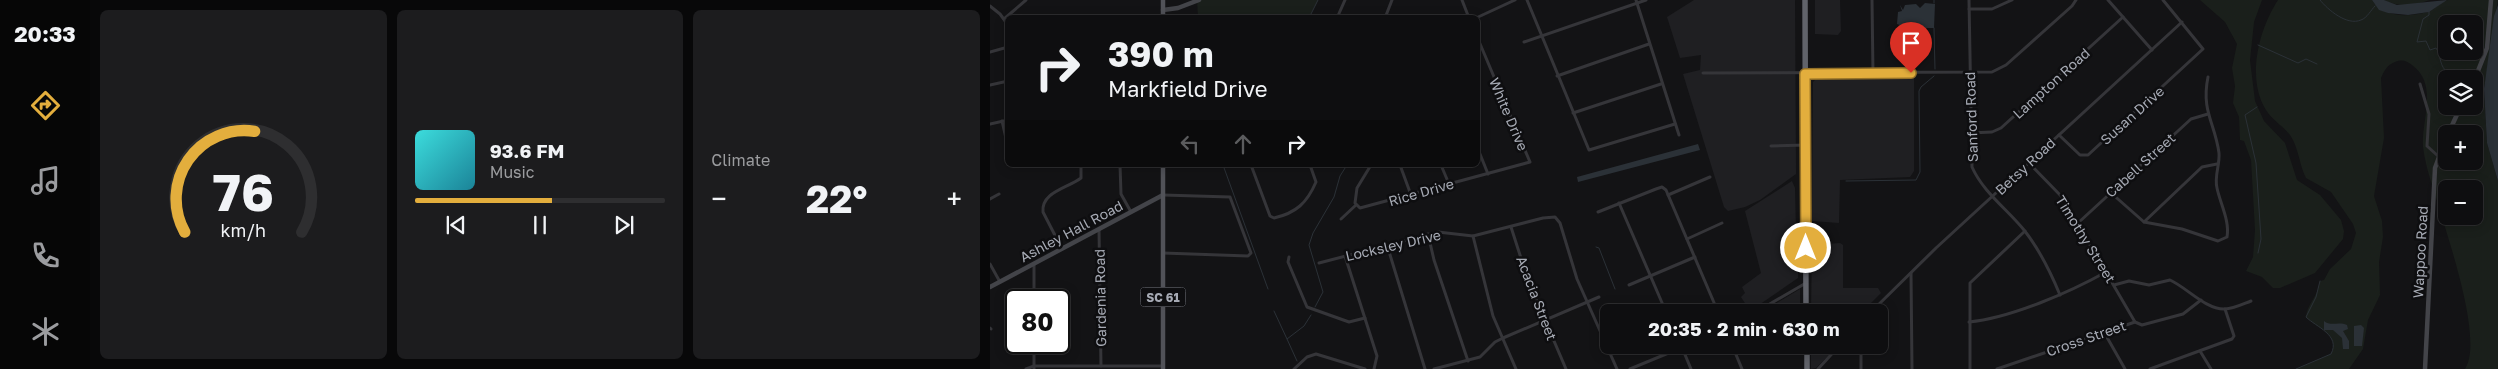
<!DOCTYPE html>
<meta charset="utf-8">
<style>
body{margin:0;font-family:"Golos Text",sans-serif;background:#1c1c1e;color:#f1f3f6;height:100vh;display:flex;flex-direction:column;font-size:19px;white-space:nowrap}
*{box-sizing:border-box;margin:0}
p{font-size:16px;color:#9b9c9f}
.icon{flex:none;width:28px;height:28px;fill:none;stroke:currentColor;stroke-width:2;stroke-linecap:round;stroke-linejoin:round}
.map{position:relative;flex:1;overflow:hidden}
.panel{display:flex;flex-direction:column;gap:10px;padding:10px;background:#080809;width:900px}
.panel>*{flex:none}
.guide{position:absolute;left:15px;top:15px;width:475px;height:152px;border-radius:8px;box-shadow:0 2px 12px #0003,0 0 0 1px #2e2e30;background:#0e0e10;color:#f1f3f6;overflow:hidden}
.tools{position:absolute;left:1448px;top:15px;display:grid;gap:10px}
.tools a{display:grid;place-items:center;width:45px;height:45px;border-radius:8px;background:#0e0e10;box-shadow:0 2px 12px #0003,0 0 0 1px #2e2e30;font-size:25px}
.speed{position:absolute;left:15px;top:289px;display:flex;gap:10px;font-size:25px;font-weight:700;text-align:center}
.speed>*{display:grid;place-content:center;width:65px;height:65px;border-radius:50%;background:#0e0e10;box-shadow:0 2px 12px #0003,0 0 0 1px #2e2e30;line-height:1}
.speed .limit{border:2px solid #111;border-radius:8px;background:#fff;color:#111}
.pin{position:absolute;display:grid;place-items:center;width:42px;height:42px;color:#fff;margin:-51px -21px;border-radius:50% 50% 50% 0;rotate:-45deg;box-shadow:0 0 5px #0007}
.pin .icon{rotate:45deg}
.me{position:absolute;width:55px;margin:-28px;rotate:0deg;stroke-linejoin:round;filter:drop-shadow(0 0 4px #0008)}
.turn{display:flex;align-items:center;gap:18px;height:105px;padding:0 20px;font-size:22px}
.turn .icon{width:65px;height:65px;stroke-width:2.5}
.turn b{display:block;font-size:35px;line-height:42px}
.lanes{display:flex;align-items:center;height:48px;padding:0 20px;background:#0003;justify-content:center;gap:25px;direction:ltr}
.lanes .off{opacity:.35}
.big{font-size:38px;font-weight:700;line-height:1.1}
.panel .tile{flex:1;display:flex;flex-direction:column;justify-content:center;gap:8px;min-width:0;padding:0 18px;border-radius:8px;background:#1c1c1e}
.panel .dial{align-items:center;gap:0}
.dial svg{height:130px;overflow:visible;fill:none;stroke:#2e2e30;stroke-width:7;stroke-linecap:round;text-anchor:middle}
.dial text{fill:#f1f3f6;stroke:none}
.song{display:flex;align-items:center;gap:15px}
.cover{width:60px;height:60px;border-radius:8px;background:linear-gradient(135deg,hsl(180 70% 55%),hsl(190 70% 35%))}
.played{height:5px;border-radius:2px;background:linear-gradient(90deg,#e3ae3d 55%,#2e2e30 55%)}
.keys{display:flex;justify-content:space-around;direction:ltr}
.heat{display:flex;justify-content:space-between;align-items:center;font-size:28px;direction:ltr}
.panel .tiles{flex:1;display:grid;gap:10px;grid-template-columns:repeat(3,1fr)}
.trip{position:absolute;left:610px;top:304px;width:288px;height:50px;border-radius:8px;background:#0e0e10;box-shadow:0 2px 12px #0003,0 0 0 1px #2e2e30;font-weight:700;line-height:50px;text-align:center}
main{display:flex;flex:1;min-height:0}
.tabs{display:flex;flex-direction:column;width:90px;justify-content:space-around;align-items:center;background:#060606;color:#9b9c9f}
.tabs .icon{width:35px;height:35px}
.tabs .on{color:#e3ae3d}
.tabs b{font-size:22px;color:#f1f3f6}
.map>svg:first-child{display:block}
</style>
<main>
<nav class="tabs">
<b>20:33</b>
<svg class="icon on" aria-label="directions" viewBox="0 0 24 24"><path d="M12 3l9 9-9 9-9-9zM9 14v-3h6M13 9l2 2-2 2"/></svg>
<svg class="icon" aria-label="music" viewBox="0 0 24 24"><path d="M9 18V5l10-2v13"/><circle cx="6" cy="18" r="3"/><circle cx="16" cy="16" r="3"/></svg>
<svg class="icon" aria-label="phone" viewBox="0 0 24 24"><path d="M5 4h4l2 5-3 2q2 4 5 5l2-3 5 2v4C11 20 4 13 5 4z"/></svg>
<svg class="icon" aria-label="climate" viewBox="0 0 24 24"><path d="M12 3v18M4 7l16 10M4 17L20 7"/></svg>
</nav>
<section class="panel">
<div class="tiles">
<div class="tile dial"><svg viewBox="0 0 100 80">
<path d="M14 69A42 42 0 1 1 86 69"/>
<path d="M14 69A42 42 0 0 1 57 7" stroke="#e3ae3d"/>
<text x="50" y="56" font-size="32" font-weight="700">76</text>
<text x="50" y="72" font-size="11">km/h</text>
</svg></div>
<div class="tile">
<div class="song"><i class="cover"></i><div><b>93.6 FM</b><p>Music</p></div></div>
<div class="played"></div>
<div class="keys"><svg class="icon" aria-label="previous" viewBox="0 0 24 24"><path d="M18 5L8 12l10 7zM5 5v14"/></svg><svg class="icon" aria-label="pause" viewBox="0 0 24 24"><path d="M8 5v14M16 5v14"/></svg><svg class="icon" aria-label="next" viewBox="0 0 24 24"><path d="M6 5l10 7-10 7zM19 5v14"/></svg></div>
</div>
<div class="tile"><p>Climate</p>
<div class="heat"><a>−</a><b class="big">22°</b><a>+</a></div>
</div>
</div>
</section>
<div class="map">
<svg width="1508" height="369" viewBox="0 0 1508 369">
<rect width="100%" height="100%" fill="#131315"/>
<g fill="#1f1f22">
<path d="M 704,0 L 805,0 L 806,174 L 770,200 L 755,207 L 738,211 L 734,207 L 693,74 L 710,70 L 711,55 L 690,58 L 677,17 Z"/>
<path d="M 825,0 L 850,0 L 851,31 L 848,35 L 825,34 Z"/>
<path d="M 862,77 L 924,78 L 924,171 L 920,177 L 850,180 L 849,223 L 822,221 L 823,82 L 827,78 Z"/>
<path d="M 802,181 L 805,188 L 806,233 L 808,237 L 808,278 L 760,311 L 751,297 L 755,293 L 752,287 L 771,273 L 755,211 Z"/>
<path d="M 850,243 L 853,245 L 853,288 L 888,288 L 891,293 L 872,312 L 821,312 L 822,245 Z"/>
<path d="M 810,289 L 810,312 L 776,312 L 775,310 Z"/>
<path d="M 821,345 L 848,345 L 848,346 L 826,368 L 821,369 Z"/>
</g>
<g fill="#1a1f1b" fill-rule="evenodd">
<path d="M 207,0 L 328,0 L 319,18 L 208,17 Z"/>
<path d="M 1210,0 L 1272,0 L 1264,22 L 1260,60 L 1265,101 L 1274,121 L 1295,143 L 1307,180 L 1330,195 L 1351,220 L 1354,231 L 1353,239 L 1325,273 L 1290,288 L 1283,288 L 1272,277 L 1256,271 L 1263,257 L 1265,230 L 1261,160 L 1254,141 L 1250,140 L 1249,117 L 1243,103 L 1245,86 L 1242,68 L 1247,44 L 1235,22 Z"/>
<path d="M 1288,0 L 1382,0 C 1393,18 1418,17 1438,12 C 1445,10 1450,2 1458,0 C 1470,0 1495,0 1508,0 L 1494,89 L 1497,143 L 1508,181 L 1508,369 L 1475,369 C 1493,342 1461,248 1452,217 C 1446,195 1436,171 1433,147 C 1431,120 1449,85 1422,65 C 1417,61 1412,59 1405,62 C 1397,65 1394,71 1391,78 L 1394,138 L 1384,196 L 1392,221 L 1393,237 L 1389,262 L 1390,295 L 1378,320 L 1373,349 L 1359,369 L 1306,369 L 1341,354 C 1351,334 1326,328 1316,317 C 1317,304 1329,295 1330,281 L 1334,280 L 1340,269 L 1361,249 L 1366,233 L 1363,224 L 1341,192 L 1316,178 C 1309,165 1309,148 1300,135 C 1293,126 1282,120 1276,110 C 1256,78 1269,29 1288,0 ZM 1456,24 L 1484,24 L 1484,51 L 1456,51 ZM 1456,79 L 1484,79 L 1484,106 L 1456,106 ZM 1456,134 L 1484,134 L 1484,161 L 1456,161 ZM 1456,189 L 1484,189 L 1484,216 L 1456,216 Z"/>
<path d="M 1394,0 L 1440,0 C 1425,5 1409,8 1394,0 Z"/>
</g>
<g fill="#2b3137">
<path d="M 1382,0 L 1394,0 L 1407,5 L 1457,0 L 1439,12 L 1418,15 L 1398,13 L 1389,10 Z"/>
<path d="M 935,3 L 945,4 L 944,28 L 917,28 L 907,24 L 908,12 L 912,11 L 910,5 L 913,10 L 915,5 L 926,4 L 930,8 Z"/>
<path d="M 1508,5 L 1508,181 L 1497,143 L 1494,89 L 1504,16 Z"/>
<path d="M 708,144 L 710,150 L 588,182 L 587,177 Z"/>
<path d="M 1334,321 C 1341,327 1348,321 1357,325 L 1358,329 L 1353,331 L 1359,341 L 1359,349 L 1353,349 L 1352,338 L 1343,330 L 1334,330 Z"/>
<path d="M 1371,325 L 1374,328 L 1372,346 L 1364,346 L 1364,326 Z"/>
</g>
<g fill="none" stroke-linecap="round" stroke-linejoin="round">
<g stroke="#2b3137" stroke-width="1">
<path d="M 1330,0 C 1338,10 1357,26 1371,20 C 1377,18 1381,10 1385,6"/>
<path d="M 944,3 L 944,0"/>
<path d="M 1439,11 L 1439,15 L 1433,19 L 1427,42 L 1436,41 L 1440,50 L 1446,48 C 1451,55 1449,63 1455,70 L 1454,79"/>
<path d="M 319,18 L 328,0"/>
<path d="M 944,28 L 945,69"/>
<path d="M 1268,45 L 1308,63 L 1316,59 L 1327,64"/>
<path d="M 1267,107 L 1255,115 L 1266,163 L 1271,239 L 1268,253"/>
<path d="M 233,165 L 278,289"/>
<path d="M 856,181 L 926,180 L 930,172 L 929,91 L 931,87 L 944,76"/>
<path d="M 606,247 L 609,248 L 625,289"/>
<path d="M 325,307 L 333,292 L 319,245 L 323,233 L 344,197 L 350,176 L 357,165"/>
<path d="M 284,311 L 297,339"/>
<path d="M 307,361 L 297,339 L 314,326 L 321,315"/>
<path d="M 1306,369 L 1341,354 C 1351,335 1326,327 1316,317 L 1326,297 L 1330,281"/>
</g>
<g stroke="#353539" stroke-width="3">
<path d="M 472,0 L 479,18"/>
<path d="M 537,0 L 599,150 L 685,124"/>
<path d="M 646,0 L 689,135"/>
<path d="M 882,0 L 883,73"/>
<path d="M 979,0 L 982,167 C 993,192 1017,209 1034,230 C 1049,249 1061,273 1070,295"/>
<path d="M 1118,0 L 1162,50"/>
<path d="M 0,6 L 10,14 L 18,25"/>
<path d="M 979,9 L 1002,9 L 1022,0"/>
<path d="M 347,18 L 355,0"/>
<path d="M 395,18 L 402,0"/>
<path d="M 486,18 L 525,0"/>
<path d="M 14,19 L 36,0"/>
<path d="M 534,42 L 656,0"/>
<path d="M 0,52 L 18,47"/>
<path d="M 713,73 L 1002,72 L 1016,65 L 1082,6 L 1086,0"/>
<path d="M 567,76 L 659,44"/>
<path d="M 1430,84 L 1439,114 L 1437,146 L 1448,156"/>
<path d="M 0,85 L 18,81"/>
<path d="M 583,113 L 671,84"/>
<path d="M 12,121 L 18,147"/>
<path d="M 0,124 L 18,120"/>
<path d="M 980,133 L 1002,132 L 1011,128 L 1133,17"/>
<path d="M 1069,135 L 1090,155 L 1098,155 L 1213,49 L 1173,0"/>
<path d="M 781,146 L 816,145"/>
<path d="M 488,149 L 498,174"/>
<path d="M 1039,163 L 1072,197 L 1145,322"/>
<path d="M 130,165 L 131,194 L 141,212"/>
<path d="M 261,165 L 280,216 L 284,218 C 306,213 317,203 326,182 L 320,165"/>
<path d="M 381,165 L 367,188 L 365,203 L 370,208 L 540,162 L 488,39"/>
<path d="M 410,165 L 421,195"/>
<path d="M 451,165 L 459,184"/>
<path d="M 1120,192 L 1154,222 L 1192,229 L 1228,241 L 1237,237 C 1240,221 1230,203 1227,188 C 1224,176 1230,165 1229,153 C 1225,123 1211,111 1218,77"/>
<path d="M 678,195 L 720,177"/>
<path d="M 0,199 L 9,194"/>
<path d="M 629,203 L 676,312"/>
<path d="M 608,212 L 666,189 L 672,187 L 676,190 L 728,312"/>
<path d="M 351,219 L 366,205"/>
<path d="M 1154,222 L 1212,167 L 1227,164"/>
<path d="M 1088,223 L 1201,119 L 1218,114"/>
<path d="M 521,227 L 538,280 L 576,369"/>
<path d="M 109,229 L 111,366"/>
<path d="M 438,234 L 444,260 L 478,361"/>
<path d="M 483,236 L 503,316 L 526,369"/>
<path d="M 697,239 L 732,223"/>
<path d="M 397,245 L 435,369"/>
<path d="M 72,249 L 53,212 C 51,192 78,188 91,178 L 91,165"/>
<path d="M 173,253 L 258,256 L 261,253 L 240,197 L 173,195"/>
<path d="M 355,256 L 387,356 L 384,369"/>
<path d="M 299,257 L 298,262 L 317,307 L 359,322 L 375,318"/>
<path d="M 329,263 L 448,232 L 483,236 L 553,218 L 565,217 L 570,223 L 587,279 L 627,369"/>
<path d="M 0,264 L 10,282"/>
<path d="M 921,273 L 922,369"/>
<path d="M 639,285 L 705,257"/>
<path d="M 1124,285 L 1139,281 L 1159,285 L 1180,280 C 1196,287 1216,310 1235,309 C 1243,309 1253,304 1261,301"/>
<path d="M 44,300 L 44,264"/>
<path d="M 766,312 L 816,283"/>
<path d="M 881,312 L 946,248 L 1192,22"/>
<path d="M 979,322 C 1021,318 1080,292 1116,272"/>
<path d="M 0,328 L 1,329"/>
<path d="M 1114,332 L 1135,369"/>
<path d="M 691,345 L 701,369"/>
<path d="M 742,345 L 752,369"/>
<path d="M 1210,351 L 1221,369"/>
<path d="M 36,369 L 44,366 L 173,366"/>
<path d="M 44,369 L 44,342"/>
<path d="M 304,369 L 317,357 L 326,354 L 375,369"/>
<path d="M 444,369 L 490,357 L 505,342 L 513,338 L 609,297"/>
<path d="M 640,369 L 698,345"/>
<path d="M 828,369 L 850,345"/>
<path d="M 871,369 L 871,345"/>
<path d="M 980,369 L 980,283 L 1035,231"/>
<path d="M 1007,369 L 1145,322 L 1152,325 L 1193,314 L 1211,300"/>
<path d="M 1160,369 L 1242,339 L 1244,336 L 1235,309"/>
</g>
<g stroke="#434449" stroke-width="4.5">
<path d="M 173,10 L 188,8 L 209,0"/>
<path d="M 1484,81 L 1497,48 L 1501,0"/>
<path d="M 1458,134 L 1471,106"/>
<path d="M 0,287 L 173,195"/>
<path d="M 1435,369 L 1445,168 L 1456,138"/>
</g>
<g stroke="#515258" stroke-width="4.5">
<path d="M 173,18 L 173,0"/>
<path d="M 173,369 L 173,165"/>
</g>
<g stroke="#61636a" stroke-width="5.5">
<path d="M 815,0 L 816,312"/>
<path d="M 817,345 L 817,369"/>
</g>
</g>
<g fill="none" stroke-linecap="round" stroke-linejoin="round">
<defs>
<path id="route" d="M 816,248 L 815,74 L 921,73"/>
</defs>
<use href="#route" stroke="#947128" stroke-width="12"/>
<use href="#route" stroke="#e3ae3d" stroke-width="9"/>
</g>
<g text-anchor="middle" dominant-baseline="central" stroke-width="5" stroke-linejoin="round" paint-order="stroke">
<rect fill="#0e0e10" stroke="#787b83" stroke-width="1" x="150.5" y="287.5" width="45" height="19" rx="4"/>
<g font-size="12" font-weight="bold" fill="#a6aab4">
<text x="173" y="297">SC 61</text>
</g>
<g font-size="14" fill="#a6aab4" stroke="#0e0e10">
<text transform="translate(1061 83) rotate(-42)">Lampton Road</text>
<text transform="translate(519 114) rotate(67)">White Drive</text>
<text transform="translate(1142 115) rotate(-42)">Susan Drive</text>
<text transform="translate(981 117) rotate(-92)">Sanford Road</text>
<text transform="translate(1150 165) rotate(-42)">Cabell Street</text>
<text transform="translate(1035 166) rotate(-43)">Betsy Road</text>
<text transform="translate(431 192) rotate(-16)">Rice Drive</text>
<text transform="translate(81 231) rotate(-28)">Ashley Hall Road</text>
<text transform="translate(1096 239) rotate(58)">Timothy Street</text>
<text transform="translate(403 245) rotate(-13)">Locksley Drive</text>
<text transform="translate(1430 252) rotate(-87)">Wappoo Road</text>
<text transform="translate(110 298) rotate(-91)">Gardenia Road</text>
<text transform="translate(547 298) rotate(69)">Acacia Street</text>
<text transform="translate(1096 338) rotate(-19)">Cross Street</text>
</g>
</g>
</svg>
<div class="tools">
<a><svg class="icon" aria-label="search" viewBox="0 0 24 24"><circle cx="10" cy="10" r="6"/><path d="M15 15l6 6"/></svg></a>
<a><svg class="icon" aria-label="layers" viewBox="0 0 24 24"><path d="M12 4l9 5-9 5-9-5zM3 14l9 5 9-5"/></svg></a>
<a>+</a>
<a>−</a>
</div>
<div class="speed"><div class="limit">80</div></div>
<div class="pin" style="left:921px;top:73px;background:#d93025"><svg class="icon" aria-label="arrive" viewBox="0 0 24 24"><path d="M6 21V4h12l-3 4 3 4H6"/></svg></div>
<svg class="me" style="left:816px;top:248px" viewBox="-20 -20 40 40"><circle r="17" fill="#e3ae3d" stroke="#fff" stroke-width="3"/><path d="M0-11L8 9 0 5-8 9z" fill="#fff"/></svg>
<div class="trip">20:35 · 2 min · 630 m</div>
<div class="guide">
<div class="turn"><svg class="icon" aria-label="right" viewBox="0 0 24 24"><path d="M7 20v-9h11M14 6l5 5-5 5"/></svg><div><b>390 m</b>Markfield Drive</div></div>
<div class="lanes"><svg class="icon off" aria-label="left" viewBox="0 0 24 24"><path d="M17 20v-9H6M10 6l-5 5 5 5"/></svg><svg class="icon off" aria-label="ahead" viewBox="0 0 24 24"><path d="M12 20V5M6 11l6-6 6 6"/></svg><svg class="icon" aria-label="right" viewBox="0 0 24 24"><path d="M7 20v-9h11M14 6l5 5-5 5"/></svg></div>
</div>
</div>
</main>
